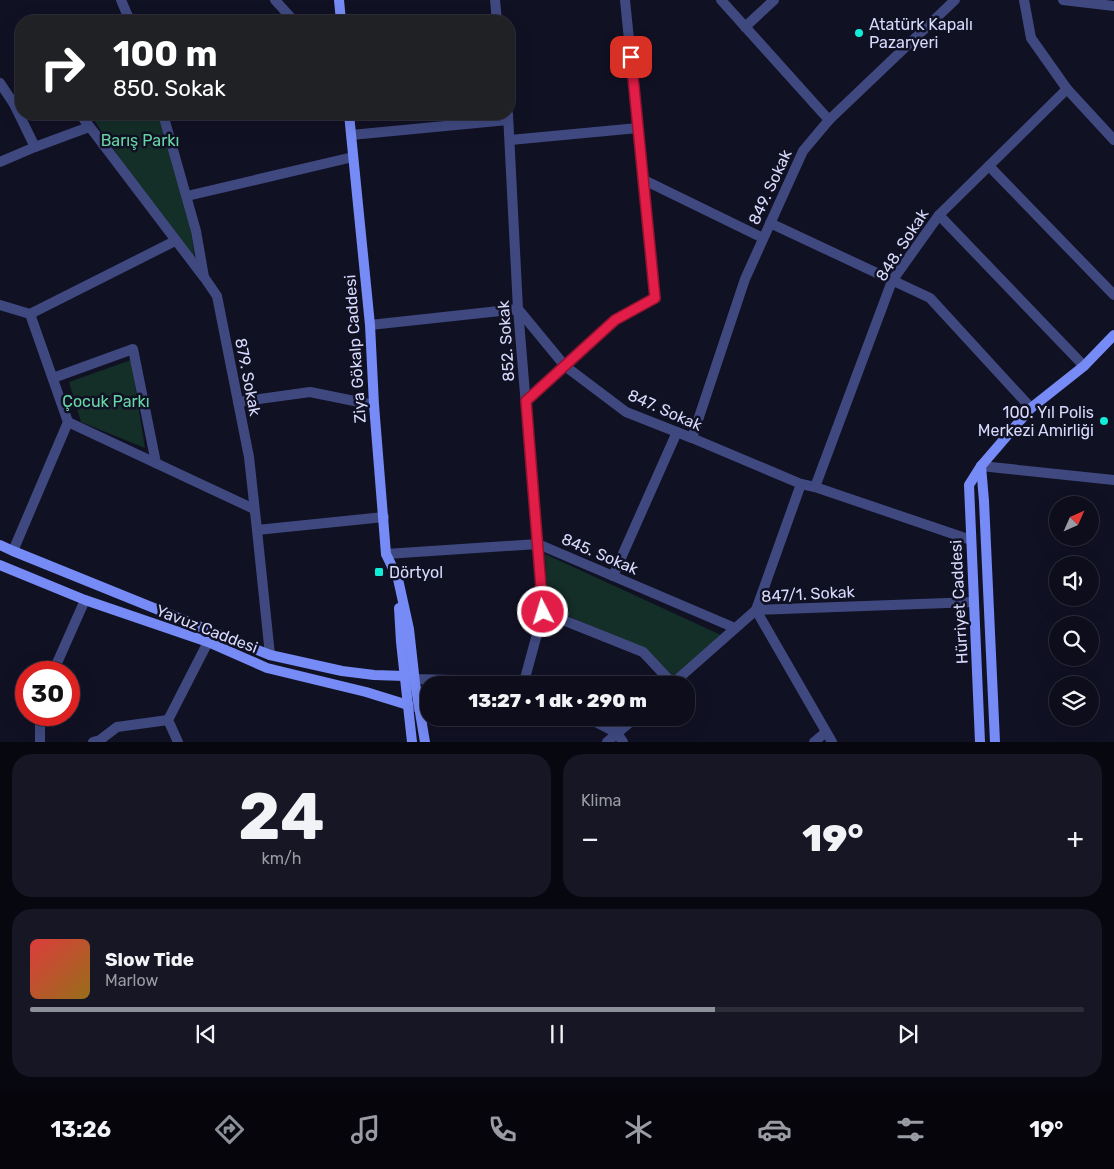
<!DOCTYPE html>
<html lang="tr">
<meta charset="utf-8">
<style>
body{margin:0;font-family:Rubik,sans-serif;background:#161624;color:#f1f3f6;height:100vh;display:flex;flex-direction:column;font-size:19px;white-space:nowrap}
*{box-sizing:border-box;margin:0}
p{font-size:16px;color:#9a9ca3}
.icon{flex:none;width:28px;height:28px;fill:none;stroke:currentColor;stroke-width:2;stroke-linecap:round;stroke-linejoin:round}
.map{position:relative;height:742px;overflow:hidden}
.side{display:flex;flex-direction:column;gap:12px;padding:12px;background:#07070f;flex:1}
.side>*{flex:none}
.guide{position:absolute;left:15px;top:15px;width:500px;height:105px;border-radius:20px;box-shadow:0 5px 20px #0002,0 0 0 1px #2d2d3a;background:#202124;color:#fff;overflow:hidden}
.needle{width:32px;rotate:45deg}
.controls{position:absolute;left:1049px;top:496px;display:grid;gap:10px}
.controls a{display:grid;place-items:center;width:50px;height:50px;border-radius:50%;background:#0d0d1b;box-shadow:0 5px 20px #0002,0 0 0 1px #2d2d3a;font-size:25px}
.speed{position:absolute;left:15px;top:661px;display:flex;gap:10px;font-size:25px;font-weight:700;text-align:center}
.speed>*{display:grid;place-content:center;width:65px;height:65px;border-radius:50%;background:#0d0d1b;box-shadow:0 5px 20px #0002,0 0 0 1px #2d2d3a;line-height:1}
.speed .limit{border:8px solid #d22;background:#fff;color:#111}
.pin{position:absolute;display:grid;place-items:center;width:42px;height:42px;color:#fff;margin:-21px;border-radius:10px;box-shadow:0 2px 8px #0006}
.me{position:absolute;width:55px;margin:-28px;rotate:355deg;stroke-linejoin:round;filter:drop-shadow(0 0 4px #0008)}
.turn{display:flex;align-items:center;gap:18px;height:105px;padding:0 15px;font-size:22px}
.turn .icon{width:65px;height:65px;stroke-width:2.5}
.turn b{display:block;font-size:35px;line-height:42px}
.big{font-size:38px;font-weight:800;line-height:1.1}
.side .card{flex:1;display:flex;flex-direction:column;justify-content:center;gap:8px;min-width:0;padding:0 18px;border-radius:20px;background:#161624}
.side .dial{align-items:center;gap:0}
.dial b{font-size:65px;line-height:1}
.song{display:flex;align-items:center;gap:15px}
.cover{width:60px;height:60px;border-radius:8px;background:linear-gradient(135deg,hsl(0 70% 55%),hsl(40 70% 35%))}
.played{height:5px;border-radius:2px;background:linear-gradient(90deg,#8c9099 65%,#2d2d3a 65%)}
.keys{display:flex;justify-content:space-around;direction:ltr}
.heat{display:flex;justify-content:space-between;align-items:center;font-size:28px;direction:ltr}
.side .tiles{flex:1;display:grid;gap:12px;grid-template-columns:1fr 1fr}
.card:last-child{grid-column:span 2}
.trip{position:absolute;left:420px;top:676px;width:275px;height:50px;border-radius:20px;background:#0d0d1b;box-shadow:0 5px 20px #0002,0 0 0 1px #2d2d3a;font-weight:800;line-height:50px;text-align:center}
.tab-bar{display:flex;height:80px;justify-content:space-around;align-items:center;background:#05050b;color:#9a9ca3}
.tab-bar .icon{width:35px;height:35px}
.tab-bar .active{color:#8c9099}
.tab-bar b{font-size:22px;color:#f1f3f6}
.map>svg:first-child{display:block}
</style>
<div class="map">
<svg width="1114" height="742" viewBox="0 0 1114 742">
<rect width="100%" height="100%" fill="#111124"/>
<g fill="#142e28">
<path d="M 90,114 L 160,114 L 190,225 L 195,259 L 175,241 Z"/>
<path d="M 131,360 L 145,448 L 81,422 L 69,382 Z"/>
<path d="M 545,554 L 721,635 L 672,678 L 645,650 L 548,607 Z"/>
</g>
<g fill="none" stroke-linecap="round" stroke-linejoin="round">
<g stroke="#3f4980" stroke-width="10">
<path d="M 121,0 L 130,21"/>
<path d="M 275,0 L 294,21"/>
<path d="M 495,0 L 497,21"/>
<path d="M 721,0 L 829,120"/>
<path d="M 1024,0 L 1031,38 L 1067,89 L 1114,140"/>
<path d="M 1063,0 L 1114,6"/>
<path d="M 745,27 L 774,0"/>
<path d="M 0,83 L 14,104"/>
<path d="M 21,101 L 14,104 L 35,147"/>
<path d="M 80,114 L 203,276"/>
<path d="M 163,114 L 196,231 L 204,277 L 217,296 L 249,457 L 257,530 L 270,655"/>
<path d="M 508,114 L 518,309 L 543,612 L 524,682"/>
<path d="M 351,135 L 508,120"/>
<path d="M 510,140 L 638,128"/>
<path d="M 0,162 L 35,147 L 89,127"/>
<path d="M 989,166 L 1114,295"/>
<path d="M 644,180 L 763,238"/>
<path d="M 187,196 L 353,157"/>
<path d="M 939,215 L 1084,366"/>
<path d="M 770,223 L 930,298 L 1031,408"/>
<path d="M 0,305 L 30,314 L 68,422"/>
<path d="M 30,314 L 175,241"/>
<path d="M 370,325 L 518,309 L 565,366 L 626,412 L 692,438 L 801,484 L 815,487 L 971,540"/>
<path d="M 53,378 L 133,349 L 156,463"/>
<path d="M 526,401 L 615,320 L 655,298 L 625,0"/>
<path d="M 238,402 L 310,392 L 374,405"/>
<path d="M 68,422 L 254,509"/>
<path d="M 692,438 L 745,279 L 803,151 L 829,120 L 955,0"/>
<path d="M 981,466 L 1114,480"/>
<path d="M 801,484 L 756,610 L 832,742"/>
<path d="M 815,487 L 892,281 L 939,215 L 1067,89"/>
<path d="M 257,530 L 384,517"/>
<path d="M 13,551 L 68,422"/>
<path d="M 386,554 L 538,544 L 735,628"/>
<path d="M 613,576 L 677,432"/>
<path d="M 543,612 L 643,652 L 673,684"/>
<path d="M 53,672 L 85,600"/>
<path d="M 408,677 L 415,679 L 524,682 L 529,685"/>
<path d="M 671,685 L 756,610 L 974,602"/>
<path d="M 408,705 L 419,708 L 429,691"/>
<path d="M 40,715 L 40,742"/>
<path d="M 588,718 L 617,733 L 623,742"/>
<path d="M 93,742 L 100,740 L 117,727 L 168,720"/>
<path d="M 178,742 L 168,720 L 208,642"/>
<path d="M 607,742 L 635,718"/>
<path d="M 814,742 L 826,732"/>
</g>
<g stroke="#768bf5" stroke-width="10">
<path d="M 339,0 L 341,21"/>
<path d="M 349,114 L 370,325 L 374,405 L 386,554 L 398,579 L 409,629 L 415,683 L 425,742"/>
<path d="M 981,466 L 984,501 L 995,742"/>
<path d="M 0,545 L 13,551 L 270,655 L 342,671 L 374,675 L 405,676"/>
<path d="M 0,565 L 85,600 L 208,642 L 267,668 L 366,692 L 408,705"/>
<path d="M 399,608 L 401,642 L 412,742"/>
<path d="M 980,742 L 969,485 L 981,466 L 1031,408 L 1084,366 L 1114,335"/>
</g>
</g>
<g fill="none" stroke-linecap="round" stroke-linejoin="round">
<defs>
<path id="route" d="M 543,612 L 526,401 L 615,320 L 655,298 L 631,57"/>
</defs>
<use href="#route" stroke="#92132f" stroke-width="12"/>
<use href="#route" stroke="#e11d48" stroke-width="9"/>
</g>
<g fill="#12edd9" stroke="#111124" stroke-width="2">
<circle cx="859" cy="33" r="5"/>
<circle cx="1104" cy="421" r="5"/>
<rect x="374" y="567" width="10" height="10" rx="2.5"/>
</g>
<g text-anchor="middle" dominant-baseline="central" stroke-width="5" stroke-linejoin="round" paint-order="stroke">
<g font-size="16" fill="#d7dafc" stroke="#111124" text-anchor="start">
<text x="869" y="24">Atatürk Kapalı<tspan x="869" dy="18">Pazaryeri</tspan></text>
<text x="1094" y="412" text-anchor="end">100. Yıl Polis<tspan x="1094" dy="18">Merkezi Amirliği</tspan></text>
<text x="389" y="572">Dörtyol</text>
</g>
<g font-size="16" fill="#68d7a6" stroke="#111124">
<text x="140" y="140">Barış Parkı</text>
<text x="106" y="401">Çocuk Parkı</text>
</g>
<g font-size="16" fill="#d7dafc" stroke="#111124">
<text transform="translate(770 187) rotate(-65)">849. Sokak</text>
<text transform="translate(902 245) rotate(-57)">848. Sokak</text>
<text transform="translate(506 341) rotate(-94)">852. Sokak</text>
<text transform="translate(355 349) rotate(-94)">Ziya Gökalp Caddesi</text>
<text transform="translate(248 377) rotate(79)">879. Sokak</text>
<text transform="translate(665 410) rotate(24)">847. Sokak</text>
<text transform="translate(600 554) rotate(23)">845. Sokak</text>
<text transform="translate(808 594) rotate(-3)">847/1. Sokak</text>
<text transform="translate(959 602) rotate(-93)">Hürriyet Caddesi</text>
<text transform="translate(207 629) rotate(21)">Yavuz Caddesi</text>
</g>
</g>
</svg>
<div class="controls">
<a><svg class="needle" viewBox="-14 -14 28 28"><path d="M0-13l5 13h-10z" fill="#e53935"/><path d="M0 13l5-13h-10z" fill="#9a9ca3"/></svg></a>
<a><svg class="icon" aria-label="sound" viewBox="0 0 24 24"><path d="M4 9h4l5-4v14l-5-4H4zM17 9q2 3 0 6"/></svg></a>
<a><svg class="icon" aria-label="search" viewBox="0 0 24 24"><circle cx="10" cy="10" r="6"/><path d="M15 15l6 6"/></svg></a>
<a><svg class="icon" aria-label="layers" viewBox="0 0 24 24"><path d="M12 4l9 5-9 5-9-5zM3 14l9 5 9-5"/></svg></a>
</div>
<div class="speed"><div class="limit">30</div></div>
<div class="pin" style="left:631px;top:57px;background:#d93025"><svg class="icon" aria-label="arrive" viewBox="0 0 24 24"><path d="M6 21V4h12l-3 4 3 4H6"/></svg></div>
<svg class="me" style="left:543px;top:612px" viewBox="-20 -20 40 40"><circle r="17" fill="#e11d48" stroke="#fff" stroke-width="3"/><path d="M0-11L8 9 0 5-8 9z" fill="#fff"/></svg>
<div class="trip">13:27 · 1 dk · 290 m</div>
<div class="guide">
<div class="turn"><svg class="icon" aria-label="right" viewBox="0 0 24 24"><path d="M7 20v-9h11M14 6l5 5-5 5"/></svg><div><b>100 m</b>850. Sokak</div></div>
</div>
</div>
<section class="side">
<div class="tiles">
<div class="card dial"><b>24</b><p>km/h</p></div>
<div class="card"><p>Klima</p>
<div class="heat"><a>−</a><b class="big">19°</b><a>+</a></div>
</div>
<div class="card">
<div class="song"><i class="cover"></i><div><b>Slow Tide</b><p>Marlow</p></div></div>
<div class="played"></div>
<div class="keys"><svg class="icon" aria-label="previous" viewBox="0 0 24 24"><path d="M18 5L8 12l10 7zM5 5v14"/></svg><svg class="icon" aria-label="pause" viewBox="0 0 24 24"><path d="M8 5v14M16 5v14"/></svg><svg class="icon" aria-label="next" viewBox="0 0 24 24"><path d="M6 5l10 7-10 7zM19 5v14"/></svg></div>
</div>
</div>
</section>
<nav class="tab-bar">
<b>13:26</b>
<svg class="icon active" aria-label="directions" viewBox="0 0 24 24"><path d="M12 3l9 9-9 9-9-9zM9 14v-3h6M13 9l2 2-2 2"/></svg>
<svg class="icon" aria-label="music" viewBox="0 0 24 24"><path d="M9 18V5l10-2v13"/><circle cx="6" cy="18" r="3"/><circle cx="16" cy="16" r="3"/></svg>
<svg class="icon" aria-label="phone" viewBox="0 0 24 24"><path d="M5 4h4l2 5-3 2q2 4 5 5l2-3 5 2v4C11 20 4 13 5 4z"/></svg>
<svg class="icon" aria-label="climate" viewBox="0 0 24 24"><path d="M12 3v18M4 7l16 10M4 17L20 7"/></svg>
<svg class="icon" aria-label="car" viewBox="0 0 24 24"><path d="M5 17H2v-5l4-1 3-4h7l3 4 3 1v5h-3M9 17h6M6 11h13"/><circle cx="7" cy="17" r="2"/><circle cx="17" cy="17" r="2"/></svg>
<svg class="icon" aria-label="filters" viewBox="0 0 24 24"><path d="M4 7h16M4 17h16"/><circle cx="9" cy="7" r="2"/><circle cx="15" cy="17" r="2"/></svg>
<b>19°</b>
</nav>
